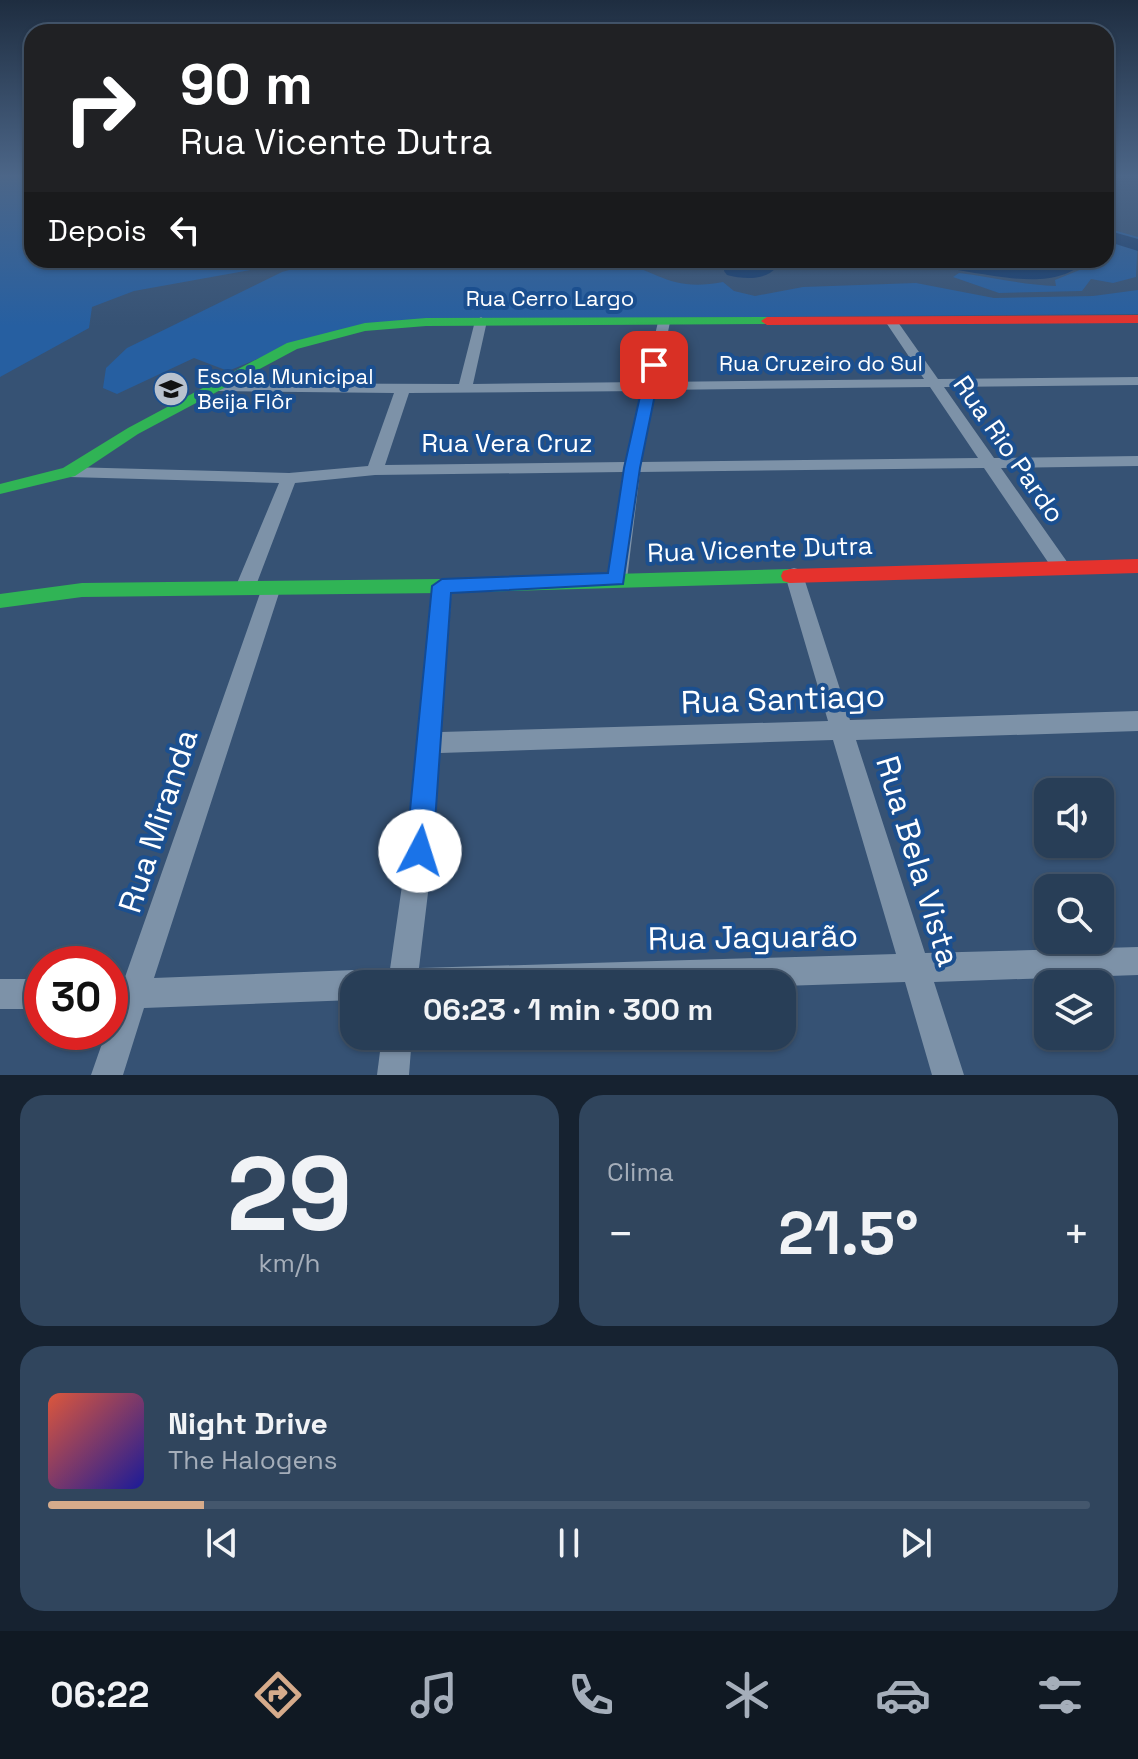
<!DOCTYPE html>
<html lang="pt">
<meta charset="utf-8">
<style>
body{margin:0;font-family:"Space Grotesk",sans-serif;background:#30455d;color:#f1f3f6;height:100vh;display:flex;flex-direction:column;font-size:30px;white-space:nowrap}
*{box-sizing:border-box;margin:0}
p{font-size:26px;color:#a5aeba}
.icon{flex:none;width:44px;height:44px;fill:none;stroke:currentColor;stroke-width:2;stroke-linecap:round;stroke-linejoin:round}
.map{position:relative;height:1075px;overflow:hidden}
.details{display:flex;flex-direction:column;gap:20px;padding:20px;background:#162230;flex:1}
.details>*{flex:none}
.top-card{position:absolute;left:24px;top:24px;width:1090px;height:244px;border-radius:24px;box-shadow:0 2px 6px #0004,0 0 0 2px #44576d;background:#202124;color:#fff;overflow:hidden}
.controls{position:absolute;left:1034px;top:778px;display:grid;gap:16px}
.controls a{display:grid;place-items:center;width:80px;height:80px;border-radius:16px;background:#283e57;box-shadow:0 2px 6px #0004,0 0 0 2px #44576d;font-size:40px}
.speed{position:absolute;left:24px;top:946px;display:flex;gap:16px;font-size:40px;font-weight:700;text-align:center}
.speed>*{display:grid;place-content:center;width:104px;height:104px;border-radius:50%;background:#283e57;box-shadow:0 2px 6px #0004,0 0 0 2px #44576d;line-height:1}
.speed .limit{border:12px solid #d22;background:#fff;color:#111}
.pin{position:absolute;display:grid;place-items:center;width:68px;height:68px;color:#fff;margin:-34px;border-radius:16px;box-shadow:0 4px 12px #0006}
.me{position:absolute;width:88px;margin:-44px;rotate:5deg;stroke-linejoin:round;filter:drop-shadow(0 0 6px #0008)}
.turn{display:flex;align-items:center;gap:28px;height:168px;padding:0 24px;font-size:36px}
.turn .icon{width:104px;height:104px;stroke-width:2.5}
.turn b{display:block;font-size:56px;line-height:68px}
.then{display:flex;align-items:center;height:76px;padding:0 24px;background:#0003;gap:16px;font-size:30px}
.big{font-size:60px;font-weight:700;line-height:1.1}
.details .card{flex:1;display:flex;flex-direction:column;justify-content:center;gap:12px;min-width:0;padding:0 28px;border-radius:24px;background:#30455d}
.details .dial{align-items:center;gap:0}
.dial b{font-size:104px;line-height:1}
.song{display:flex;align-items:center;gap:24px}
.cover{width:96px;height:96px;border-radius:12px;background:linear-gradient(135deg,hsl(10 70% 55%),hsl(240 70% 35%))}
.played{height:8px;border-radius:4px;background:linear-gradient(90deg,#d6ab8b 15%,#44576d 15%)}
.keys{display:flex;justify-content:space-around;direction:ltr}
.heat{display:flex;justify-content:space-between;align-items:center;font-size:44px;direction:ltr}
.details .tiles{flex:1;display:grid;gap:20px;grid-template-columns:1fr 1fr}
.card:last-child{grid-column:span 2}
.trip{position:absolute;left:340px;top:970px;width:456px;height:80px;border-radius:24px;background:#283e57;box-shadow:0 2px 6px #0004,0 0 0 2px #44576d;font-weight:700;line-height:80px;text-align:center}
.tabs{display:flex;height:128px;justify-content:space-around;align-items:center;background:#101923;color:#a5aeba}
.tabs .icon{width:56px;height:56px}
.tabs .active{color:#d6ab8b}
.tabs b{font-size:36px;color:#f1f3f6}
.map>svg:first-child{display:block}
</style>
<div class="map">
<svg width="1138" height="1075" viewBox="0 0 1138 1075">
<rect width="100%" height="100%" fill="#365274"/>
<g fill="#265fa1">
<path d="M 0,175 L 32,175 L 32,260 L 273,260 L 256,269 L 134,291 L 92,307 L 89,328 L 0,377 Z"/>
<path d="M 1106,228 L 1138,237 L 1136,277 L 1113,283 L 1091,279 L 1082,291 L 999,293 L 953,277 L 959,273 C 992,277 1022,285 1056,286 L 1055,280 L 1114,256 L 1106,251 Z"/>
<path d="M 325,260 L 614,260 C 660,272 671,292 723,282 L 734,291 L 755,296 L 803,287 L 916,283 L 994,298 L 1093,296 L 1138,290 L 1138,314 L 401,320 L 269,354 L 228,371 L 194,358 L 117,394 L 103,388 L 106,368 L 127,348 L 282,272 Z"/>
</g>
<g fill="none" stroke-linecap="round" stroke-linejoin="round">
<g fill="#153c6e" fill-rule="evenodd">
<path d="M 1106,230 L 1138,239 L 1138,251 L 1106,241 Z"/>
<path d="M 726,260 L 746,260 L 746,266 L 756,265 L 755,260 L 775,260 L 776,268 C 764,281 743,279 727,275 L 724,271 Z"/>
<path d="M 841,260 L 970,260 L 1026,267 L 1045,266 L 1061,260 L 1085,260 C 1054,298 972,268 930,267 C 900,266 873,271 844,264 Z"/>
</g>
<g fill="#7d92a8" fill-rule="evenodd">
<path d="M 481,317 L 487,321 L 473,384 L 644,382 L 658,322 L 664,318 L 670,322 L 658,382 L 924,379 L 885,321 L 891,317 L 895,318 L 938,379 L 1138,377 L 1138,385 L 944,387 L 994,458 L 1138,456 L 1138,466 L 1001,468 L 1070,566 L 1061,573 L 1054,571 L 984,468 L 640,472 L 627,579 L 624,584 L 610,584 L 607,579 L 623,472 L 375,475 L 295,483 L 255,588 L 252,593 L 238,593 L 235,588 L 279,483 L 69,477 L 61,472 L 69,467 L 289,473 L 368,466 L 394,393 L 217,391 L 210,387 L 217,383 L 459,384 L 475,321 ZM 930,387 L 978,458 L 641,462 L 656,390 ZM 642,391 L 625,462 L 385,465 L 409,393 Z"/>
<path d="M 794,568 L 801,570 L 803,575 L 850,720 L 1138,711 L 1138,731 L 856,740 L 925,953 L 1138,947 L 1138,975 L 934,982 L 964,1075 L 932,1075 L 905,982 L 782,986 L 354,984 L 354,1000 L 144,1008 L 123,1075 L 91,1075 L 106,1032 L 110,1032 L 114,1010 L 110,1010 L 110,980 L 124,980 L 264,582 L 278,582 L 281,587 L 154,978 L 354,970 L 360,973 L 369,969 L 390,969 L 407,851 L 432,586 L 435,581 L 449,581 L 452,586 L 441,732 L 828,721 L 785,575 L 787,570 ZM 833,740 L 896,954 L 419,968 L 433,851 L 440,753 Z"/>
<rect x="0" y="979" width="42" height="30"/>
<path d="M 382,1036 L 412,1036 L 409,1075 L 377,1075 Z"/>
</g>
<g fill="#30b455" fill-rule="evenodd">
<path d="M 767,317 L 773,321 L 771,324 L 426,326 L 365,331 L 297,349 L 138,434 L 75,476 L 0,494 L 0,484 L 63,468 L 128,428 L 287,343 L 365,323 L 426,318 Z"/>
<path d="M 790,569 L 797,571 L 799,576 L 797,581 L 790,583 L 442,593 L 82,597 L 0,608 L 0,594 L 82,583 L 442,579 Z"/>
</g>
<g fill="#e5322d" fill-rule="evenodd">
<path d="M 1138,315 L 1138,323 L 767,325 L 761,321 L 767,317 Z"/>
<path d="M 1138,559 L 1138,573 L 790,583 L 783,581 L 781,576 L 783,571 L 790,569 Z"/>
</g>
</g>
<linearGradient id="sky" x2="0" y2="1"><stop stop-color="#1e2d40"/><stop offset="0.54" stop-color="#4c6688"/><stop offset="1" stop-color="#4c6688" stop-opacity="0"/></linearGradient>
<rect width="1138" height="326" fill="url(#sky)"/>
<path fill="#1a73e8" stroke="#114b97" stroke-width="2" d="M 654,361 L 661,365 L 640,468 L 623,584 L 451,593 L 433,851 L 429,860 L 420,864 L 410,860 L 406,851 L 432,586 L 442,579 L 608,573 L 624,468 L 647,365 Z"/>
<defs>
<symbol id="school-disc" viewBox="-11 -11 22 22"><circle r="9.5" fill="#b9c2ce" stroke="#1b4f8f"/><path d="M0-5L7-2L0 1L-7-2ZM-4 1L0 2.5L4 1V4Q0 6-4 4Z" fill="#111"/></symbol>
</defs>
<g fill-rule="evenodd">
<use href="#school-disc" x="151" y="369" width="40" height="40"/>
</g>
<g text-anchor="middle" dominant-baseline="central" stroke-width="8" stroke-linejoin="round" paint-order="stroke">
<g font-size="22" fill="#fff" stroke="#1b4f8f">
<text x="550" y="298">Rua Cerro Largo</text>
<text x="821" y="363">Rua Cruzeiro do Sul</text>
</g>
<g font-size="22" fill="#fff" stroke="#1b4f8f" text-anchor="start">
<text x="197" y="376">Escola Municipal<tspan x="197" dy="25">Beija Flôr</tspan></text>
</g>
<g font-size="26" fill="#fff" stroke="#1b4f8f">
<text x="507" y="443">Rua Vera Cruz</text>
<text transform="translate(1009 449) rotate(55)">Rua Rio Pardo</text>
<text transform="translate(760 549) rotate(-2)">Rua Vicente Dutra</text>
</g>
<g font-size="32" fill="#fff" stroke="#1b4f8f">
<text transform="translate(783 699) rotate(-2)">Rua Santiago</text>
<text transform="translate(158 821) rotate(-72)">Rua Miranda</text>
<text transform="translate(918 861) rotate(73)">Rua Bela Vista</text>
<text transform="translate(753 937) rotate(-1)">Rua Jaguarão</text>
</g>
</g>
</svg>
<div class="controls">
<a><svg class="icon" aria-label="sound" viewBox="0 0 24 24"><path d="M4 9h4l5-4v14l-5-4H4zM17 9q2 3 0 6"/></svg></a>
<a><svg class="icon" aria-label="search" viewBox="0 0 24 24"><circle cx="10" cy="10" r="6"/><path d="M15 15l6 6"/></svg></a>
<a><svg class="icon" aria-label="layers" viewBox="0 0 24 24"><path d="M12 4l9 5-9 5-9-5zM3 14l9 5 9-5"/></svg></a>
</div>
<div class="speed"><div class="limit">30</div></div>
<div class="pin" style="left:654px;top:365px;background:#d93025"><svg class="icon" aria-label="arrive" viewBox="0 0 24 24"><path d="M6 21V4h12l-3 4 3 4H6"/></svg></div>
<svg class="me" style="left:420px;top:851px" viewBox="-20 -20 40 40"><circle r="19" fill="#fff"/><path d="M0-13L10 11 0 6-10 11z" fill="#1a73e8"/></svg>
<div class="trip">06:23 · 1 min · 300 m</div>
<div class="top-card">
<div class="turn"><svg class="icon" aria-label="right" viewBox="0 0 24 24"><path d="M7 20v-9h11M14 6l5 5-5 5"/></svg><div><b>90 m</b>Rua Vicente Dutra</div></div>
<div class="then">Depois<svg class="icon" aria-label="left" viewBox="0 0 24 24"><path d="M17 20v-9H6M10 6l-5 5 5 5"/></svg></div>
</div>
</div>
<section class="details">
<div class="tiles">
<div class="card dial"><b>29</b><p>km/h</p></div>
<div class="card"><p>Clima</p>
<div class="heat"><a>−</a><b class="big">21.5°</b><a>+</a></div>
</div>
<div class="card">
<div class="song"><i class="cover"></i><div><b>Night Drive</b><p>The Halogens</p></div></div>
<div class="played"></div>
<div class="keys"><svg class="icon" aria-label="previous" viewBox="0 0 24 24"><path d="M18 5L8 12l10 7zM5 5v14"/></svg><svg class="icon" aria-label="pause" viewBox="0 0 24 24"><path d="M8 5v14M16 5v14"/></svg><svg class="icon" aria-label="next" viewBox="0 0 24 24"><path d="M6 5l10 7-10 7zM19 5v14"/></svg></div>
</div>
</div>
</section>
<nav class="tabs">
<b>06:22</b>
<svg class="icon active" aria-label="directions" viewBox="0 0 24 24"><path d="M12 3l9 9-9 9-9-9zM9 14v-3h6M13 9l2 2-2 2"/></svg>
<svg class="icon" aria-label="music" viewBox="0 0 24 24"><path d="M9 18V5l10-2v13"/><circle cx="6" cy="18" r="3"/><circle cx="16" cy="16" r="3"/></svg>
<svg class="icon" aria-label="phone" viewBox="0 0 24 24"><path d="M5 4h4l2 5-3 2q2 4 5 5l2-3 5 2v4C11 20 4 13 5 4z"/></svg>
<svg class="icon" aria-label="climate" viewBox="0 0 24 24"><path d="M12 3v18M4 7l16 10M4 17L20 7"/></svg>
<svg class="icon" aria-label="car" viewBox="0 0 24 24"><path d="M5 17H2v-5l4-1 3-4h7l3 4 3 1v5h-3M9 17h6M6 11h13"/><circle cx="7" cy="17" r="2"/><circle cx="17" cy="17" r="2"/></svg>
<svg class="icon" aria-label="filters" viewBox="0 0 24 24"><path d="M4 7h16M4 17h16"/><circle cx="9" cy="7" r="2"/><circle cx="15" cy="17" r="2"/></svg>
</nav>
